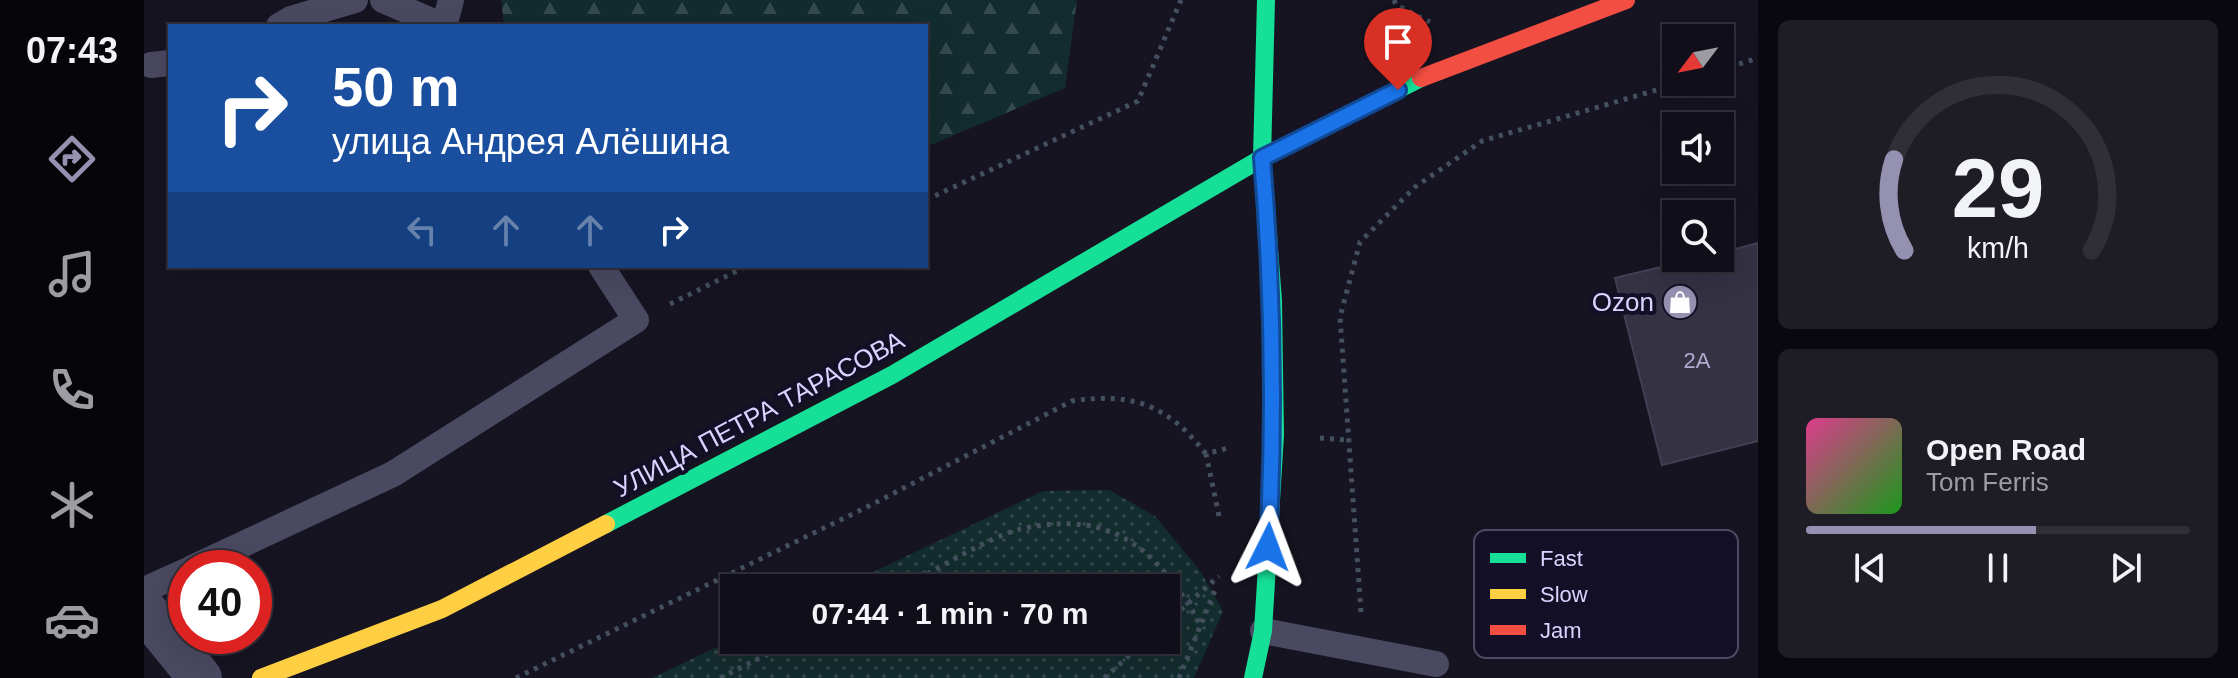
<!DOCTYPE html>
<meta charset="utf-8">
<style>
body{margin:0;font-family:Arial,sans-serif;background:#1e1d26;color:#f1f3f6;height:100vh;display:flex;flex-direction:column;font-size:30px;white-space:nowrap}
*{box-sizing:border-box;margin:0}
p{font-size:26px;color:#9c9ca2}
.icon{flex:none;width:44px;height:44px;fill:none;stroke:currentColor;stroke-width:2;stroke-linecap:round;stroke-linejoin:round}
.map{position:relative;flex:1;overflow:hidden}
.panel{display:flex;flex-direction:column;gap:20px;padding:20px;background:#09080e;width:480px}
.panel>*{flex:none}
.top-card{position:absolute;left:24px;top:24px;width:760px;height:244px;border-radius:0px;box-shadow:0 8px 32px #0002,0 0 0 2px #302f38;background:#1a4fa0;color:#fff;overflow:hidden}
.needle{width:52px;rotate:238deg}
.buttons{position:absolute;left:1518px;top:24px;display:grid;gap:16px}
.buttons a{display:grid;place-items:center;width:72px;height:72px;border-radius:0px;background:#100f19;box-shadow:0 8px 32px #0002,0 0 0 2px #302f38;font-size:40px}
.speed{position:absolute;left:24px;top:550px;display:flex;gap:16px;font-size:40px;font-weight:700;text-align:center}
.speed>*{display:grid;place-content:center;width:104px;height:104px;border-radius:50%;background:#100f19;box-shadow:0 8px 32px #0002,0 0 0 2px #302f38;line-height:1}
.speed .limit{border:12px solid #d22;background:#fff;color:#111}
.pin{position:absolute;display:grid;place-items:center;width:68px;height:68px;color:#fff;margin:-82px -34px;border-radius:50% 50% 50% 0;rotate:-45deg;box-shadow:0 0 8px #0007}
.pin .icon{rotate:45deg}
.me{position:absolute;width:88px;margin:-44px;rotate:3deg;stroke-linejoin:round;filter:drop-shadow(0 0 6px #0008)}
.turn{display:flex;align-items:center;gap:28px;height:168px;padding:0 32px;font-size:36px}
.turn .icon{width:104px;height:104px;stroke-width:2.5}
.turn b{display:block;font-size:56px;line-height:68px}
.lanes{display:flex;align-items:center;height:76px;padding:0 32px;background:#0003;justify-content:center;gap:40px;direction:ltr}
.lanes .off{opacity:.35}
.panel .card{flex:1;display:flex;flex-direction:column;justify-content:center;gap:12px;min-width:0;padding:0 28px;border-radius:12px;background:#1e1d26}
.panel .dial{align-items:center;gap:0}
.dial svg{height:208px;overflow:visible;fill:none;stroke:#302f38;stroke-width:7;stroke-linecap:round;text-anchor:middle}
.dial text{fill:#f1f3f6;stroke:none}
.song{display:flex;align-items:center;gap:24px}
.cover{width:96px;height:96px;border-radius:12px;background:linear-gradient(135deg,hsl(330 70% 55%),hsl(120 70% 35%))}
.played{height:8px;border-radius:4px;background:linear-gradient(90deg,#9591b1 60%,#302f38 60%)}
.keys{display:flex;justify-content:space-around;direction:ltr}
.trip{position:absolute;left:576px;top:574px;width:460px;height:80px;border-radius:0px;background:#100f19;box-shadow:0 8px 32px #0002,0 0 0 2px #302f38;font-weight:600;line-height:80px;text-align:center}
main{display:flex;flex:1;min-height:0}
.tab-bar{display:flex;flex-direction:column;width:144px;justify-content:space-around;align-items:center;background:#06060a;color:#9c9ca2}
.tab-bar .icon{width:56px;height:56px}
.tab-bar .active{color:#9591b1}
.tab-bar b{font-size:36px;color:#f1f3f6}
.map>svg:first-child{display:block}
</style>
<main>
<nav class="tab-bar">
<b>07:43</b>
<svg class="icon active" aria-label="directions" viewBox="0 0 24 24"><path d="M12 3l9 9-9 9-9-9zM9 14v-3h6M13 9l2 2-2 2"/></svg>
<svg class="icon" aria-label="music" viewBox="0 0 24 24"><path d="M9 18V5l10-2v13"/><circle cx="6" cy="18" r="3"/><circle cx="16" cy="16" r="3"/></svg>
<svg class="icon" aria-label="phone" viewBox="0 0 24 24"><path d="M5 4h4l2 5-3 2q2 4 5 5l2-3 5 2v4C11 20 4 13 5 4z"/></svg>
<svg class="icon" aria-label="climate" viewBox="0 0 24 24"><path d="M12 3v18M4 7l16 10M4 17L20 7"/></svg>
<svg class="icon" aria-label="car" viewBox="0 0 24 24"><path d="M5 17H2v-5l4-1 3-4h7l3 4 3 1v5h-3M9 17h6M6 11h13"/><circle cx="7" cy="17" r="2"/><circle cx="17" cy="17" r="2"/></svg>
</nav>
<div class="map">
<svg width="1614" height="678" viewBox="0 0 1614 678">
<defs>
<pattern id="forest-firs" width="22" height="20" patternUnits="userSpaceOnUse" patternTransform="scale(2)"><rect width="22" height="20" fill="#132c2d"/><path d="M5 1l3.5 6h-7zM16 11l3.5 6h-7z" fill="#354a4c"/></pattern>
<pattern id="park-dots" width="8" height="8" patternUnits="userSpaceOnUse" patternTransform="scale(2)"><rect width="8" height="8" fill="#132c2d"/><path d="M2 2h.1M6 6h.1" fill="none" stroke="#354a4c" stroke-width="1.8" stroke-linecap="round"/></pattern>
</defs>
<rect width="100%" height="100%" fill="#161421"/>
<path fill="url(#forest-firs)" d="M 357,0 L 933,0 L 921,88 L 782,147 L 782,26 L 360,26 Z"/>
<path fill="url(#park-dots)" d="M 965,490 L 1011,516 L 1057,572 L 1079,611 L 1050,678 L 508,678 L 590,639 L 1022,640 L 1022,588 L 696,588 L 899,491 Z"/>
<path fill="#343243" stroke="#433f54" stroke-width="2" d="M 1614,243 L 1614,441 L 1518,465 L 1471,278 L 1554,258 L 1576,258 L 1576,253 Z"/>
<g fill="none" stroke-linecap="round" stroke-linejoin="round">
<g stroke="#44505f" stroke-width="5" stroke-dasharray="4 6" stroke-linecap="butt">
<path d="M 1250,0 L 1252,5 L 1286,22"/>
<path d="M 1576,70 L 1614,58"/>
<path d="M 782,200 L 994,101 L 1037,0"/>
<path d="M 526,304 L 603,266"/>
<path d="M 1176,438 L 1203,440"/>
<path d="M 1075,516 L 1062,454 L 1084,448"/>
<path d="M 757,588 C 787,573 848,535 877,529 C 971,508 1014,551 1058,627"/>
<path d="M 1217,612 L 1196,317 L 1216,242 L 1271,187 L 1338,141 L 1540,82"/>
<path d="M 1022,623 L 1075,576"/>
<path d="M 372,678 L 723,507 L 928,401 C 989,392 1024,405 1062,454"/>
<path d="M 576,678 L 652,640"/>
<path d="M 960,678 L 1003,640"/>
<path d="M 1035,678 L 1071,590"/>
</g>
<g stroke="#4a4962" stroke-width="26">
<path d="M 239,0 L 299,26"/>
<path d="M 135,26 L 147,19 L 211,0"/>
<path d="M 300,26 L 307,0"/>
<path d="M 7,65 L 26,63"/>
<path d="M 48,568 L 249,474 L 492,320 L 457,266"/>
<path d="M 0,590 L 42,571"/>
<path d="M 1119,631 L 1292,664"/>
</g>
<path stroke="#4a4962" stroke-width="44" d="M 0,609 L 56,678"/>
<g stroke="#16e098" stroke-width="18">
<path d="M 462,524 L 748,375 L 1118,158 L 1277,78"/>
<path d="M 1109,678 L 1119,631 L 1131,435 L 1129,301 L 1118,158 L 1122,0"/>
</g>
<path stroke="#ffcf43" stroke-width="18" d="M 117,678 L 298,609 L 462,524"/>
<path stroke="#f24e42" stroke-width="18" d="M 1277,78 L 1482,0"/>
</g>
<g fill="none" stroke-linecap="round" stroke-linejoin="round">
<defs>
<path id="route" d="M 1124,547 C 1131,416 1129,289 1118,158 L 1254,90"/>
</defs>
<use href="#route" stroke="#114b97" stroke-width="20"/>
<use href="#route" stroke="#1a73e8" stroke-width="14"/>
</g>
<defs>
<symbol id="shop-disc" viewBox="-11 -11 22 22"><circle r="9.5" fill="#9591b1" stroke="#130f26"/><path d="M-5-2.5h2.3a2.7 3.5 0 0 1 5.4 0H5L5.5 6h-11ZM-1.5-2.5h3a1.5 2.3 0 0 0-3 0Z" fill="#fff"/></symbol>
</defs>
<g fill-rule="evenodd">
<use href="#shop-disc" x="1516" y="282" width="40" height="40"/>
</g>
<g text-anchor="middle" dominant-baseline="central" stroke-width="8" stroke-linejoin="round" paint-order="stroke">
<g font-size="22" fill="#b0acd0">
<text x="1553" y="360">2А</text>
</g>
<g font-size="26" fill="#d9d4ff" stroke="#130f26" text-anchor="end">
<text x="1510" y="302">Ozon</text>
</g>
<g font-size="26" fill="#d9d4ff" stroke="#130f26">
<text transform="translate(615 414) rotate(-28)">УЛИЦА ПЕТРА ТАРАСОВА</text>
</g>
</g>
<rect x="1330" y="530" width="264" height="128" rx="12" fill="#130f26" stroke="#4e4a67" stroke-width="2"/>
<rect x="1346" y="553" width="36" height="10" fill="#16e098"/>
<rect x="1346" y="589" width="36" height="10" fill="#ffcf43"/>
<rect x="1346" y="625" width="36" height="10" fill="#f24e42"/>
<g font-size="22" fill="#d9d4ff">
<text x="1396" y="566">Fast</text>
<text x="1396" y="602">Slow</text>
<text x="1396" y="638">Jam</text>
</g>
</svg>
<div class="buttons">
<a><svg class="needle" viewBox="-14 -14 28 28"><path d="M0-13l5 13h-10z" fill="#e53935"/><path d="M0 13l5-13h-10z" fill="#9c9ca2"/></svg></a>
<a><svg class="icon" aria-label="sound" viewBox="0 0 24 24"><path d="M4 9h4l5-4v14l-5-4H4zM17 9q2 3 0 6"/></svg></a>
<a><svg class="icon" aria-label="search" viewBox="0 0 24 24"><circle cx="10" cy="10" r="6"/><path d="M15 15l6 6"/></svg></a>
</div>
<div class="speed"><div class="limit">40</div></div>
<div class="pin" style="left:1254px;top:90px;background:#d93025"><svg class="icon" aria-label="arrive" viewBox="0 0 24 24"><path d="M6 21V4h12l-3 4 3 4H6"/></svg></div>
<svg class="me" style="left:1124px;top:547px" viewBox="-20 -20 40 40"><path d="M0-17L14 15 0 8-14 15z" fill="#1a73e8" stroke="#fff" stroke-width="4"/></svg>
<div class="trip">07:44 · 1 min · 70 m</div>
<div class="top-card">
<div class="turn"><svg class="icon" aria-label="right" viewBox="0 0 24 24"><path d="M7 20v-9h11M14 6l5 5-5 5"/></svg><div><b>50 m</b>улица Андрея Алёшина</div></div>
<div class="lanes"><svg class="icon off" aria-label="left" viewBox="0 0 24 24"><path d="M17 20v-9H6M10 6l-5 5 5 5"/></svg><svg class="icon off" aria-label="ahead" viewBox="0 0 24 24"><path d="M12 20V5M6 11l6-6 6 6"/></svg><svg class="icon off" aria-label="ahead" viewBox="0 0 24 24"><path d="M12 20V5M6 11l6-6 6 6"/></svg><svg class="icon" aria-label="right" viewBox="0 0 24 24"><path d="M7 20v-9h11M14 6l5 5-5 5"/></svg></div>
</div>
</div>
<section class="panel">
<div class="card dial"><svg viewBox="0 0 100 80">
<path d="M14 69A42 42 0 1 1 86 69"/>
<path d="M14 69A42 42 0 0 1 10 34" stroke="#9591b1"/>
<text x="50" y="56" font-size="32" font-weight="700">29</text>
<text x="50" y="72" font-size="11">km/h</text>
</svg></div>
<div class="card">
<div class="song"><i class="cover"></i><div><b>Open Road</b><p>Tom Ferris</p></div></div>
<div class="played"></div>
<div class="keys"><svg class="icon" aria-label="previous" viewBox="0 0 24 24"><path d="M18 5L8 12l10 7zM5 5v14"/></svg><svg class="icon" aria-label="pause" viewBox="0 0 24 24"><path d="M8 5v14M16 5v14"/></svg><svg class="icon" aria-label="next" viewBox="0 0 24 24"><path d="M6 5l10 7-10 7zM19 5v14"/></svg></div>
</div>
</section>
</main>
